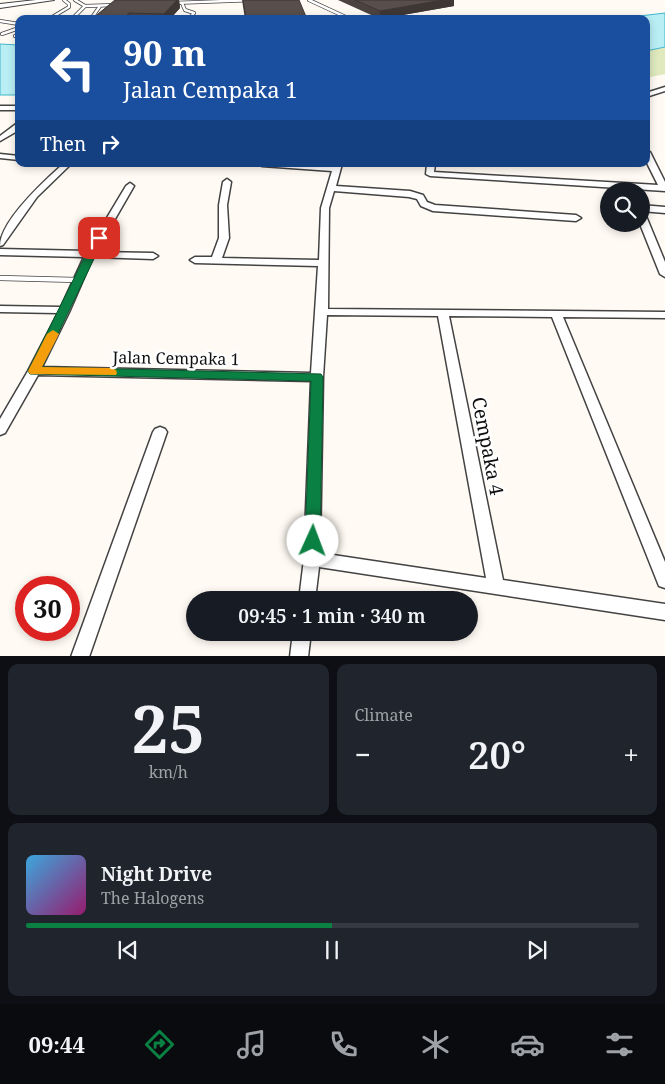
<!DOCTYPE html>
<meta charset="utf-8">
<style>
body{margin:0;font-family:"Noto Serif",serif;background:#20242c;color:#f1f3f6;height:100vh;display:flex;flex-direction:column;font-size:19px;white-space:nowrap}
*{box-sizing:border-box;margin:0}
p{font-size:16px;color:#9ea1a6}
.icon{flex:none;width:28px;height:28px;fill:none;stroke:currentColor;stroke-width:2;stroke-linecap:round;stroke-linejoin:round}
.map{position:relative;height:656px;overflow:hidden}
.side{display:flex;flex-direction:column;gap:8px;padding:8px;background:#0d0f14;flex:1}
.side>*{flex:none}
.guide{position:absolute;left:15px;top:15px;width:635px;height:152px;border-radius:10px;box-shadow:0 2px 8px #0003;background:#1a4fa0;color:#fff;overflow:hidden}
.tools{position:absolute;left:600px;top:182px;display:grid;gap:10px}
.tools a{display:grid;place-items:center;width:50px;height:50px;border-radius:50%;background:#171b24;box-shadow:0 2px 8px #0003;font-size:25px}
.speed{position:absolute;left:15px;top:576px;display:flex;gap:10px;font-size:25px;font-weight:700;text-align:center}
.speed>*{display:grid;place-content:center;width:65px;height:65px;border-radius:50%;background:#171b24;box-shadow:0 2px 8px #0003;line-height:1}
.speed .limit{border:8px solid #d22;background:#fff;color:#111}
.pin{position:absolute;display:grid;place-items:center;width:42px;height:42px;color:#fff;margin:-21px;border-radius:10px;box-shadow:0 2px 8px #0006}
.me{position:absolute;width:55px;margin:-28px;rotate:2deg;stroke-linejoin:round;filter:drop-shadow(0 0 4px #0008)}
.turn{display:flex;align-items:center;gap:18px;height:105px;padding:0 25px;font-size:22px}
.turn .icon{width:65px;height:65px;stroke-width:2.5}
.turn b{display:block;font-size:35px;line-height:42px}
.then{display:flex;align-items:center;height:48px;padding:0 25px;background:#0003;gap:10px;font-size:19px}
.big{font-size:38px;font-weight:600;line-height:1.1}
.side .tile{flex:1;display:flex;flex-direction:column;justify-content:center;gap:8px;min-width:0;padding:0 18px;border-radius:10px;background:#20242c}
.side .dial{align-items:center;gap:0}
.dial b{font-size:65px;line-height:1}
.song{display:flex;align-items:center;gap:15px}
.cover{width:60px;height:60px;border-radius:8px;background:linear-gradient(135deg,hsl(200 70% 55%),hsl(320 70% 35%))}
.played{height:5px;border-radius:2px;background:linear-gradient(90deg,#0b8043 50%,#363941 50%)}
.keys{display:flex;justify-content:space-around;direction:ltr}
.heat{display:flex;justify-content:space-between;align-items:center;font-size:28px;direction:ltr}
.side .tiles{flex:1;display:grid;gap:8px;grid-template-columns:1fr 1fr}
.tile:last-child{grid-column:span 2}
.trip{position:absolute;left:186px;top:591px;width:292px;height:50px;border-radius:25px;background:#171b24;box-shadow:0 2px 8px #0003;font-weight:600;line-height:50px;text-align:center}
.tabs{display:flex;height:80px;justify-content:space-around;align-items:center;background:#090b0e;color:#9ea1a6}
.tabs .icon{width:35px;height:35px}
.tabs .selected{color:#0b8043}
.tabs b{font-size:22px;color:#f1f3f6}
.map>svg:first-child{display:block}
</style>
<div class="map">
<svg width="665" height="657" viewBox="0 0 665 657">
<rect width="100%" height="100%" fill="#fffaf3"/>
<path fill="#dfe9bd" d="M 665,47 L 665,74 L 646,78 L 646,51 Z"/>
<g fill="#b9eef5" stroke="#41b6cb">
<path d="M 665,13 L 665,47 L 646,51 L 646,19 L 614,19 Z"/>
<path d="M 0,44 L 19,45 L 19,95 L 0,95 Z"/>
</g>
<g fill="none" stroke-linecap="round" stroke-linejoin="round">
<defs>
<g id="service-far1">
<path d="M 75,0 L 85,6 L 116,5"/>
<path d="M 309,0 L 350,19"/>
<path d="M 173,3 L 255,0"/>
<path d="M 182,3 L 185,10 L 194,13 L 189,19"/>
<path d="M 49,19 L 69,7 L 69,4 L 64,0"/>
<path d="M 72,19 L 85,6"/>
<path d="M 91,19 L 100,6"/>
<path d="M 0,21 L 19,24"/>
<path d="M 2,34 L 19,28"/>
<path d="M 15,36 L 19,35"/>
</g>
<path id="service" d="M 0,278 L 77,280"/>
<g id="minor">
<path d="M 665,87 L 665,91 L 646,97 L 646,93 Z"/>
<rect x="0" y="106" width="19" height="4"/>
<path d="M 16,124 L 19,124 L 19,130 L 0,141 L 0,136 Z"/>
<path d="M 646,150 L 650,152 L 665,182 L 665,191 L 430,176 L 426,174 L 427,164 L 435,164 L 434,172 L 658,185 L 646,161 Z"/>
<path d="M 0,154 L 19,156 L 19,160 L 0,158 Z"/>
<path d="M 63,164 L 71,164 L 37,197 L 3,245 L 0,246 C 0,221 44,181 63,164 Z"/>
<path d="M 258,164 L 333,166 L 334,164 L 342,164 L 336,186 L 410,191 L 423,195 L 427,202 L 435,205 L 576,215 L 581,218 L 576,221 L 433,211 L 421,206 L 417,199 L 409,197 L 334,191 L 329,208 L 328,309 L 665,312 L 665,318 L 563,317 L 665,562 L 665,588 L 659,586 L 657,581 L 552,317 L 449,316 L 503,580 L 665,604 L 665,620 L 319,567 L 315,600 L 299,600 L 304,559 L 311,381 L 38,375 L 5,433 L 0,435 L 0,419 L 28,371 L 58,313 L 0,312 L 0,306 L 61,307 L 84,257 L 0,255 L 0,249 L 87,251 L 126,186 L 130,183 L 134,186 L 96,252 L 153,253 L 158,256 L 153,259 L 93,257 L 70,310 L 42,367 L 311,373 L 318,266 L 195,263 L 190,260 L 195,257 L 212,257 L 219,238 L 219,205 L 223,182 L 227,179 L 231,182 L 227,205 L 229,238 L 222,258 L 319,260 L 321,208 L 332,171 L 262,166 ZM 327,315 L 438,316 L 486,578 L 320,553 L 323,377 Z"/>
<path d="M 641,205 L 665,207 L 665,213 L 641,211 Z"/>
<path d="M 641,213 L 646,216 L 665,262 L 665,277 L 660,274 L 640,224 L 641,224 Z"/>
<path d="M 160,427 L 165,429 L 167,432 L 89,657 L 71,657 L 153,432 L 155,429 Z"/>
<path d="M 293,632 L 311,632 L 308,657 L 290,657 Z"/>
</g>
<path id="tertiary" d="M 36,0 L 54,0 L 0,8 L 0,4 Z"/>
</defs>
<use href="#service-far1" stroke="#434343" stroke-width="4"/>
<use href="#service" stroke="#434343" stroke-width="6"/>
<use href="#minor" stroke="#434343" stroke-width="3"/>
<use href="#tertiary" stroke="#434343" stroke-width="2"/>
<use href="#service-far1" stroke="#fff" stroke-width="2.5"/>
<use href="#service" stroke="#fff" stroke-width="4.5"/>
<use href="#minor" fill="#fff" fill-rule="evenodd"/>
<use href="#tertiary" fill="#fff" fill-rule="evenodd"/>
</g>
<g fill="#4c4341">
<path d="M 115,0 L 179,0 L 180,8 L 170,19 L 92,19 Z"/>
<path d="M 242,0 L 307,19 L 245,19 Z"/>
<path d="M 338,0 L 454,0 L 454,6 L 380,19 Z"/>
</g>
<g fill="#3e3735">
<path d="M 177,0 L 179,0 L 180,8 L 170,19 L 165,19 L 164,14 Z"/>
<path d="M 443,0 L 454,0 L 454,6 L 380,19 L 380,11 Z"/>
<path d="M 129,13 L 130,19 L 123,19 Z"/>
</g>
<g fill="#584e4c" stroke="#3e3735">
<path d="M 115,0 L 177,0 L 164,14 L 129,13 L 123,19 L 92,19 Z"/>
<path d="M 243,0 L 299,0 L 307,19 L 246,19 Z"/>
<path d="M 355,0 L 443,0 L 380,11 Z"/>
</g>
<path fill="#0b8043" stroke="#07532c" d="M 99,235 L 104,238 L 42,367 L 321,374 L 323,377 L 320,541 L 318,545 L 313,547 L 307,545 L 305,541 L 311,381 L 30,374 L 28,371 L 94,238 Z"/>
<path fill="#f59e0b" d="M 53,330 L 59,334 L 42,367 L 111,368 L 116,370 L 117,373 L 116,375 L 30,374 L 28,371 L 47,334 Z"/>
<g text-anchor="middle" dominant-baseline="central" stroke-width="5" stroke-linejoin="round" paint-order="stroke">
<g font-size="16" fill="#101010" stroke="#fff">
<text transform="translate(176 358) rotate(1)">Jalan Cempaka 1</text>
</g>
<g font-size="19" fill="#101010" stroke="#fff">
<text transform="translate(488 446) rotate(79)">Cempaka 4</text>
</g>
</g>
</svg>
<div class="tools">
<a><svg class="icon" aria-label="search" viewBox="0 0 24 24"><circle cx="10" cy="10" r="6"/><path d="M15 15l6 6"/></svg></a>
</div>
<div class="speed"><div class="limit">30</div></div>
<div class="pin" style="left:99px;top:238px;background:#d93025"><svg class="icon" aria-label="arrive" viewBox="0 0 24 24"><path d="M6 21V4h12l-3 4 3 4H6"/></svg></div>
<svg class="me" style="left:313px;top:541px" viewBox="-20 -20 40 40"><circle r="19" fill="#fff"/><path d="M0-13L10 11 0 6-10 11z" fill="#0b8043"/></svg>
<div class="trip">09:45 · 1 min · 340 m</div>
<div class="guide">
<div class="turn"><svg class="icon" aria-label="left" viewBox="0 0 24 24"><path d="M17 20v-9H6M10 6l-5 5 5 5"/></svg><div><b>90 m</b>Jalan Cempaka 1</div></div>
<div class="then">Then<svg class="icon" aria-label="right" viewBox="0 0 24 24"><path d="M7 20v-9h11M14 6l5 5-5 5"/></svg></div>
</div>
</div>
<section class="side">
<div class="tiles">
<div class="tile dial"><b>25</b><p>km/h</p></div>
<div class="tile"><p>Climate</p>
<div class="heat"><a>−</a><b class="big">20°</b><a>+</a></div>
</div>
<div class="tile">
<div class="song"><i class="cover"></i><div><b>Night Drive</b><p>The Halogens</p></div></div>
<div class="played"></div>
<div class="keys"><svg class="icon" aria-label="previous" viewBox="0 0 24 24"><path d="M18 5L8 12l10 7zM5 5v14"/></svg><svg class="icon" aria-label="pause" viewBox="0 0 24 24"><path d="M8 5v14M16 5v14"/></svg><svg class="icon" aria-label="next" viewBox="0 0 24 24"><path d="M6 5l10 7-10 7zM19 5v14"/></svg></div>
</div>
</div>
</section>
<nav class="tabs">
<b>09:44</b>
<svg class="icon selected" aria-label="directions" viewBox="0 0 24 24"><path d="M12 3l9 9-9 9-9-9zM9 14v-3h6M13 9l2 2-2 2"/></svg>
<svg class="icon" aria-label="music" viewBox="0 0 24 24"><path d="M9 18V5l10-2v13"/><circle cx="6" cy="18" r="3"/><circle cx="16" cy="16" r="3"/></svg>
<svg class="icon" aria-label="phone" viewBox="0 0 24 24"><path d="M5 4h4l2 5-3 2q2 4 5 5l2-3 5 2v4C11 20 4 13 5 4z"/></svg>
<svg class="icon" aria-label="climate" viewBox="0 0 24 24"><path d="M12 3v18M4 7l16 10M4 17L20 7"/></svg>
<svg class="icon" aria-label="car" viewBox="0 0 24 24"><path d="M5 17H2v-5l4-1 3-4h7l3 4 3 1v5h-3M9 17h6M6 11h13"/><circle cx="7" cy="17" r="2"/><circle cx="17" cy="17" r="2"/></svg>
<svg class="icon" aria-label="filters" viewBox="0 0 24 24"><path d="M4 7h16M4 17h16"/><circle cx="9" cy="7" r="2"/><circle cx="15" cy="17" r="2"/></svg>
</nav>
